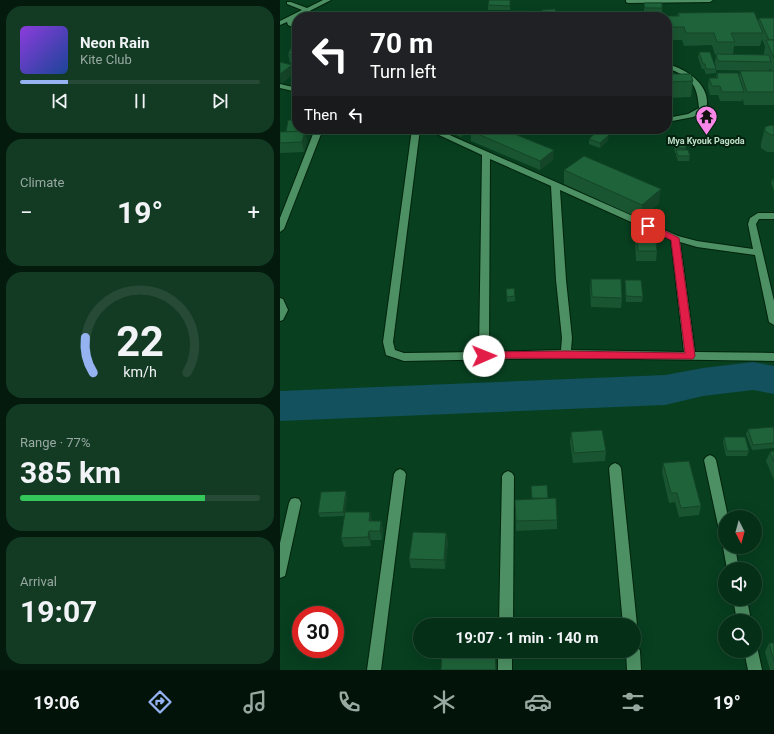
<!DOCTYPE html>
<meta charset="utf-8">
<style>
body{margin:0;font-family:Roboto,sans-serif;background:#133b24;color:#f1f3f6;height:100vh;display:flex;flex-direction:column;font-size:15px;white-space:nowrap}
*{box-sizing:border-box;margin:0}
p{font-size:13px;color:#97a9a1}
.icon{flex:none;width:22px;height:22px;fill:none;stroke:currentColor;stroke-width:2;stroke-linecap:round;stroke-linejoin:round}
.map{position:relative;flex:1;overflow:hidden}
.panel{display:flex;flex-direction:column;gap:6px;padding:6px;background:#031a0d;width:280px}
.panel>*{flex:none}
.hud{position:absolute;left:12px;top:12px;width:380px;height:122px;border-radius:16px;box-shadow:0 4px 16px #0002,0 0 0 1px #264a36;background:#202124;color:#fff;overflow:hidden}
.needle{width:26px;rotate:174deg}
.controls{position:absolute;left:438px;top:510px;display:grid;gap:8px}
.controls a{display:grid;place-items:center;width:44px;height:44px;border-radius:50%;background:#052f17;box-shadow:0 4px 16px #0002,0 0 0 1px #264a36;font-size:20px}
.speed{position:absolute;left:12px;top:606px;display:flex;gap:8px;font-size:20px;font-weight:700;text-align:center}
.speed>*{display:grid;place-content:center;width:52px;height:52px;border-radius:50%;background:#052f17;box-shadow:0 4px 16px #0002,0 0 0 1px #264a36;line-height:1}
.speed .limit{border:6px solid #d22;background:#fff;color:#111}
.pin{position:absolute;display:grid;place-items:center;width:34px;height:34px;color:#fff;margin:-17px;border-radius:8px;box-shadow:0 2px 6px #0006}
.me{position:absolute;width:44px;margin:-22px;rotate:89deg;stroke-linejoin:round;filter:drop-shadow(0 0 3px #0008)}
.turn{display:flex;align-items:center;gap:14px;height:84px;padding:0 12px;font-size:18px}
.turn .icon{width:52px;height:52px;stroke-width:2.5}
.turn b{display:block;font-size:28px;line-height:34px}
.then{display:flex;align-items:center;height:38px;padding:0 12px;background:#0003;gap:8px;font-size:15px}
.big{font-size:30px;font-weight:700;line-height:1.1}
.panel .tile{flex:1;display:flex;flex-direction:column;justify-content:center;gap:6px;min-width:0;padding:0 14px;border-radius:16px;background:#133b24}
.panel .dial{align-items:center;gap:0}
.dial svg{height:104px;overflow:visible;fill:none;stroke:#264a36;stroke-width:7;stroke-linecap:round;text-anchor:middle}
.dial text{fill:#f1f3f6;stroke:none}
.song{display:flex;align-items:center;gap:12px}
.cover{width:48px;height:48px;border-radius:6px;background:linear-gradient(135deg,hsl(270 70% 55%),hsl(220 70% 35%))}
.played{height:4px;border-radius:2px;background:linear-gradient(90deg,#95b2f1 20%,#264a36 20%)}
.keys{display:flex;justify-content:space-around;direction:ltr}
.heat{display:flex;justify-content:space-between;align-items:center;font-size:22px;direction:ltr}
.charge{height:6px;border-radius:3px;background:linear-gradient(90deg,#34c759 77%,#264a36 0)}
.trip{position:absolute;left:133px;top:618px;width:228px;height:40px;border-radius:20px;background:#052f17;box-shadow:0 4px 16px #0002,0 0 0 1px #264a36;font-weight:700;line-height:40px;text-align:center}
.tabs{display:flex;height:64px;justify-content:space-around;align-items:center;background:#021309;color:#97a9a1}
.tabs .icon{width:28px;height:28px}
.tabs .active{color:#95b2f1}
.tabs b{font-size:18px;color:#f1f3f6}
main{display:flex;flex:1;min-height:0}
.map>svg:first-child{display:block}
</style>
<main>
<section class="panel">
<div class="tile">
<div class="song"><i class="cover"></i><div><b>Neon Rain</b><p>Kite Club</p></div></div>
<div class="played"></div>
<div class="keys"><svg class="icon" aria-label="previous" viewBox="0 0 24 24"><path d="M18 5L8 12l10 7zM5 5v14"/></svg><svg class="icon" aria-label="pause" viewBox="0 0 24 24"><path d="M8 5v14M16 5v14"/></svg><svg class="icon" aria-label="next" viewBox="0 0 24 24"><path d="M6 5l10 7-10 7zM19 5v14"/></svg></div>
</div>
<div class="tile"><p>Climate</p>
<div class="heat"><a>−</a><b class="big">19°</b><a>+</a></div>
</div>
<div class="tile dial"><svg viewBox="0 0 100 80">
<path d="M14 69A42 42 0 1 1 86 69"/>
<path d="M14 69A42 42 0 0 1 8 42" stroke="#95b2f1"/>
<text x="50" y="56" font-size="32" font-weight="700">22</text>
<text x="50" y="72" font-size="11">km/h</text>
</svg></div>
<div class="tile"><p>Range · 77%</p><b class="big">385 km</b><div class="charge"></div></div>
<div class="tile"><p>Arrival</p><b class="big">19:07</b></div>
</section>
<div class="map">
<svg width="494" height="670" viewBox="0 0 494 670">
<rect width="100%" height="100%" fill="#073f1f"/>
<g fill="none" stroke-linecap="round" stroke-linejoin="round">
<path fill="#12515d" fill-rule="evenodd" d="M 473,362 L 494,366 L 494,394 L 473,390 L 423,396 L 385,405 L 0,421 L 0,391 L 385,375 L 423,368 Z"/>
<defs>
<g id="lane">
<path d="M 346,0 L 433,0 L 430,2 L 348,3 L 346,2 Z"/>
<path d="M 387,64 C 407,69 433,86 426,111 L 413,117 L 387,122 L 387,118 L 408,114 L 419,108 C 417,83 411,77 387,68 Z"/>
</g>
<g id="street">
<path d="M 43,0 L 51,0 L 14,19 L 13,23 L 17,25 L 17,29 L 8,25 L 7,22 L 0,25 L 0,21 L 22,10 L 7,4 L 7,2 L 11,2 L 27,8 Z"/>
<path d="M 0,84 L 17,88 L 17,92 L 0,88 Z"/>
<path d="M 35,129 L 43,129 L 4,229 L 0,232 L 0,218 Z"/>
<path d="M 132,129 L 140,129 L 113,342 L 115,350 L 124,353 L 199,352 L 202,155 L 146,129 L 156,129 L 398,236 L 417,241 L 473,249 L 468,224 L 470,218 L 478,213 L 494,213 L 494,219 L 479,219 L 476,224 L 494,301 L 494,325 L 489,322 L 475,255 L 417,247 L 400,242 L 415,352 L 494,353 L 494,361 L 286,358 L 124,361 L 106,355 L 103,342 ZM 210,159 L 271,186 L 276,280 L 282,338 L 281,350 L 209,352 ZM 280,190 L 391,240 L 404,352 L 291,350 L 292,338 L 286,280 Z"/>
<path d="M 0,298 L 3,299 L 8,310 L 3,320 L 0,321 Z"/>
<path d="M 430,455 L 434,457 L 436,460 L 448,517 L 445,517 L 445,535 L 441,534 L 439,530 L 424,460 L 426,457 Z"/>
<path d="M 335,463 L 339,465 L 341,468 L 357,625 L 354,630 L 354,625 L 343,625 L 329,468 L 331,465 Z"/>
<path d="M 120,469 L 124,471 L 126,474 L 101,670 L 87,670 L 114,474 L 116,471 Z"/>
<path d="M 228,471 L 232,473 L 234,476 L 233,625 L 219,625 L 222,476 L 224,473 Z"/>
<path d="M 15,498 L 19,499 L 21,503 L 6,572 L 5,576 L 0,578 L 0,543 L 9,503 L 11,499 Z"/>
<path d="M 445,543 L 445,547 L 455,547 L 459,569 L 447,569 L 443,547 Z"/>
<path d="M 453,599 L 467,599 L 471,621 L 457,621 Z"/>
<path d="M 354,645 L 358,646 L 360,651 L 361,670 L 347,670 L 346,651 L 354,651 Z"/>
<path d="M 475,646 L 478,651 L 482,670 L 468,670 L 464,651 L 475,651 Z"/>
<rect x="218" y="651" width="14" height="19"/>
</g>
</defs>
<use href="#lane" stroke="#00230d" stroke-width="2"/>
<use href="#street" stroke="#00230d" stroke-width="2"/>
<use href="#lane" fill="#4d9063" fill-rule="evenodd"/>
<use href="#street" fill="#4d9063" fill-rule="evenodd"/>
</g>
<g fill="#1a5531" fill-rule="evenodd">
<path d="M 230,0 L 230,10 L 208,10 L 208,5 Z"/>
<path d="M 364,3 L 382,8 L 382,13 L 364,12 Z"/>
<path d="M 262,10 L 276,14 L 276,16 L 282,17 L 263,17 Z"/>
<path d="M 398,13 L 478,21 L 479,18 L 494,18 L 494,105 L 464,105 L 463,99 L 462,101 L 440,101 L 438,95 L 430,95 L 428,87 L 429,78 L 436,78 L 437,73 L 459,77 L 460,71 L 491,71 L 490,68 L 489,71 L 436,70 L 436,69 L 436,73 L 426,74 L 424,69 L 422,69 L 418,57 L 419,52 L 436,67 L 435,63 L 436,55 L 435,55 L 432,45 L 404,46 L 402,40 L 387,40 L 387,17 L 397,16 ZM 482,39 L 485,46 L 484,53 L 484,55 L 453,54 L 454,46 L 480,46 Z"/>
<path d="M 17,47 L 17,64 L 10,63 L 8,54 Z"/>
<path d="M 387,74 L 413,81 L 411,97 L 387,98 Z"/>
<path d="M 494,126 L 494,152 L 487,152 L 481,148 L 481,144 L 485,127 Z"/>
<path d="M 17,129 L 27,129 L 26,136 L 27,140 L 24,152 L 0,153 L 0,132 L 6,132 Z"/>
<path d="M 161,129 L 193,129 L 181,137 Z"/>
<path d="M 191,131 L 273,160 L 260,170 L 191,141 Z"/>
<path d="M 309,139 L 328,140 L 320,148 L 309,144 Z"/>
<path d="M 395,143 L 406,148 L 406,150 L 410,156 L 409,161 L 398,161 L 396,155 L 396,153 L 395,153 L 394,148 Z"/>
<path d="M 284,170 L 379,203 L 361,219 L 284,184 Z"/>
<path d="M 493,178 L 494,182 L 494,191 L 491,183 Z"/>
<path d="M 356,233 L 377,251 L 376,261 L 356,261 L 355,242 Z"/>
<path d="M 311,279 L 342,298 L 341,308 L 311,307 L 310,288 Z"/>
<path d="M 345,280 L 363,297 L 362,302 L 346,302 L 345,285 Z"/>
<path d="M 226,289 L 235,296 L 235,301 L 227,302 Z"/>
<path d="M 468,429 L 494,430 L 494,448 L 472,450 L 466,434 Z"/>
<path d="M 291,432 L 326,451 L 325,461 L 293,463 L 290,442 Z"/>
<path d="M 444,437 L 469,451 L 467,456 L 446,456 L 443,442 Z"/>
<path d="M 494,451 L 494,480 L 486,461 L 490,452 Z"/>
<path d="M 383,463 L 421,506 L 419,515 L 399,517 L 395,502 L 389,503 L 382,472 Z"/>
<path d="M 251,486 L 268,498 L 277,520 L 277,529 L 236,531 L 235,500 L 252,499 Z"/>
<path d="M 66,491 L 67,496 L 65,512 L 92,521 L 101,521 L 103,530 L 102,540 L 91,540 L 91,546 L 64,547 L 61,538 L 65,516 L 40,517 L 38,513 Z"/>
<path d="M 166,533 L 168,542 L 165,569 L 131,568 L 129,559 Z"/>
<path d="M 489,643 L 494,643 L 494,670 L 490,670 L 485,652 Z"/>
</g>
<g fill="#154528">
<path d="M 12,65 L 14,74 L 1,84 L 0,78 L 0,74 Z"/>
<path d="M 25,129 L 27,129 L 26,136 L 27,140 L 24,152 L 22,142 Z"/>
<path d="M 180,129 L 193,129 L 181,137 Z"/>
<path d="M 329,135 L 328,140 L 320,148 L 320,143 Z"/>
<path d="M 274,150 L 273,160 L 260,170 L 260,161 Z"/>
<path d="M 381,189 L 379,203 L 361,219 L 362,205 Z"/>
<path d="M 66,491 L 67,496 L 65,516 L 63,512 Z"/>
<path d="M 90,512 L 92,521 L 89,521 Z"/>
<path d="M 101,521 L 103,530 L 102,540 L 100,531 Z"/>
<path d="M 89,531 L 91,540 L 91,546 L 88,537 Z"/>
<path d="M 166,533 L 168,542 L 165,569 L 164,560 Z"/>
</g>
<g fill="#1e6339" stroke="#154528">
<path d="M 209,0 L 230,0 L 230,6 L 208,5 Z"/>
<path d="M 364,3 L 382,3 L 382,8 L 365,8 Z"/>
<path d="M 275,9 L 276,14 L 263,14 L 262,10 Z"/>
<path d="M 233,11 L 245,11 L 233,12 Z"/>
<path d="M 247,11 L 247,17 L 222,17 L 222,12 Z"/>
<path d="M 311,12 L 339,12 L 339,17 L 308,17 L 308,14 L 311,14 Z"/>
<path d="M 474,12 L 483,33 L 451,33 L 455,42 L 437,42 L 434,33 L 406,33 L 404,27 L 389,27 L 387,20 L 387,17 L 386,16 L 399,16 L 398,13 Z"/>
<rect x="248" y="14" width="8" height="3"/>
<rect x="263" y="16" width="19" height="1"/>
<path d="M 479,18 L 494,18 L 494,40 L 489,40 Z"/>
<path d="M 486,40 L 494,40 L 494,58 Z"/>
<path d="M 12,46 L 17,47 L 17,55 L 8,54 Z"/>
<path d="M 419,52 L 430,52 L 436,69 L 426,69 L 425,64 L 423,64 Z"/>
<path d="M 436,54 L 489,55 L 491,62 L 438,61 Z"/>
<path d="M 0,62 L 12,65 L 0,74 Z"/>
<path d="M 460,71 L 494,71 L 494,92 L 467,92 Z"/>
<path d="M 437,73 L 458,73 L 464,92 L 442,92 L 440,86 L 432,86 L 429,78 L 438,78 Z"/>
<path d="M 387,74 L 411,74 L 413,81 L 387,82 Z"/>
<path d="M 8,120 L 17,120 L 17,129 L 25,129 L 24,131 L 6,132 Z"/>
<path d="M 491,125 L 494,126 L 494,135 L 491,135 L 485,131 L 485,127 Z"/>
<path d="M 194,129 L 222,129 L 274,150 L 260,161 L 191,131 Z"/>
<path d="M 25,131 L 22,142 L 0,143 L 0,132 Z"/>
<path d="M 318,131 L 329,135 L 320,143 L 309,139 Z"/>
<path d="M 395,143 L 405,143 L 406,148 L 396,148 Z"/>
<path d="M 396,150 L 408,150 L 410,156 L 398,156 Z"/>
<path d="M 304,156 L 381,189 L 362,205 L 284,170 Z"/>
<path d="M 356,233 L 375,233 L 377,251 L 358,251 Z"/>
<path d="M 311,279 L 341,279 L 342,298 L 312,297 Z"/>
<path d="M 345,280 L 361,280 L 363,297 L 346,296 Z"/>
<path d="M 234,288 L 235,296 L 227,297 L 226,289 Z"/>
<path d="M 493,427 L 494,430 L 494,443 L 473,445 L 468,429 Z"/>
<path d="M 322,430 L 326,451 L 294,453 L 291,432 Z"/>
<path d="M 444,437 L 465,437 L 469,451 L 447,451 Z"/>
<path d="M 494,451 L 494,462 L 490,452 Z"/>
<path d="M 409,461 L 421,506 L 401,508 L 397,493 L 391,493 L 383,463 Z"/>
<path d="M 267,485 L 268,498 L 252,498 L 251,486 Z"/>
<path d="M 66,491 L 63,512 L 38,513 L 41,492 Z"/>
<path d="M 276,498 L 277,520 L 236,521 L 235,500 Z"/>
<path d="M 65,512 L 90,512 L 89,521 L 101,521 L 100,531 L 89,531 L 88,537 L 61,538 Z"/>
<path d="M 133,532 L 166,533 L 164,560 L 129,559 Z"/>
<path d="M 489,643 L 494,643 L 494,662 Z"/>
<path d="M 162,651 L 215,651 L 216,670 L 161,670 Z"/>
</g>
<path fill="#e11d48" stroke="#92132f" d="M 366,224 L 371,224 L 399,238 L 415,356 L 413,359 L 200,358 L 199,356 L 200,353 L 204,352 L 286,351 L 405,353 L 391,240 L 366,228 Z"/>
<defs>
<symbol id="temple-pin" viewBox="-11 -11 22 30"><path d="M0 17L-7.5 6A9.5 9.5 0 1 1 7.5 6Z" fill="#f987e8" stroke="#052210"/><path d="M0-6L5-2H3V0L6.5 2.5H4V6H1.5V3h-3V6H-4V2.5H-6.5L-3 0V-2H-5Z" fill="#111"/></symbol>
</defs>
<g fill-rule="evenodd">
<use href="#temple-pin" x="414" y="104" width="25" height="34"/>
</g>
<g text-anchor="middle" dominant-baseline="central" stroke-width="4" stroke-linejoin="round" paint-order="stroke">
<g font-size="9" font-weight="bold" fill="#bfe0c8" stroke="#052210">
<text x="426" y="141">Mya Kyouk Pagoda</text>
</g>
</g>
</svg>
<div class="controls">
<a><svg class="needle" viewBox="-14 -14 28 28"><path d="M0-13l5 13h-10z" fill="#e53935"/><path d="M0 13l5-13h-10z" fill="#97a9a1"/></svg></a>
<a><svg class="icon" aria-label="sound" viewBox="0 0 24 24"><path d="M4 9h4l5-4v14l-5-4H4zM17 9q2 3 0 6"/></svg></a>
<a><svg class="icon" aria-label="search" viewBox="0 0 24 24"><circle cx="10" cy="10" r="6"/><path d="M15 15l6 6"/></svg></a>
</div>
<div class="speed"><div class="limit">30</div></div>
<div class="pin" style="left:368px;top:226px;background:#d93025"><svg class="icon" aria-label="arrive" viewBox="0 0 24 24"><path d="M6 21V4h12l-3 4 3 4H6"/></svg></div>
<svg class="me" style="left:204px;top:356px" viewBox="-20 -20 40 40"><circle r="19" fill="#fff"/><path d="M0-13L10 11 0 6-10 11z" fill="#e11d48"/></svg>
<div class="trip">19:07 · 1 min · 140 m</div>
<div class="hud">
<div class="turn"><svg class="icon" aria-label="left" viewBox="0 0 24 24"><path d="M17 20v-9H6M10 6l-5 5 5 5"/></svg><div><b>70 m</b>Turn left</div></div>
<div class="then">Then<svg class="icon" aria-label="left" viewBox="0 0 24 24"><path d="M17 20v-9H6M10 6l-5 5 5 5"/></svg></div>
</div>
</div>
</main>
<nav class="tabs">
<b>19:06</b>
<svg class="icon active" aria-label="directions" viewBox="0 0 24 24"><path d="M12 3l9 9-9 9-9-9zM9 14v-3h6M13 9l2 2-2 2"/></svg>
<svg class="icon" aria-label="music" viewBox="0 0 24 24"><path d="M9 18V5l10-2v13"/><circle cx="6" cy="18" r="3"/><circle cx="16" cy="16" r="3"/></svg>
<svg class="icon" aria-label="phone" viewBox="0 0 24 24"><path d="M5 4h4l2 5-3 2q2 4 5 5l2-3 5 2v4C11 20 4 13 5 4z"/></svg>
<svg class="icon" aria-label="climate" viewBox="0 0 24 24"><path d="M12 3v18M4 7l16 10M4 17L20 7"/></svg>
<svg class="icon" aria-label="car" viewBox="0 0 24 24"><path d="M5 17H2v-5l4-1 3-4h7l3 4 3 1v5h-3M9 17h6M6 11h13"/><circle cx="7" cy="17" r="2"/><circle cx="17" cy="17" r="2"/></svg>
<svg class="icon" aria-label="filters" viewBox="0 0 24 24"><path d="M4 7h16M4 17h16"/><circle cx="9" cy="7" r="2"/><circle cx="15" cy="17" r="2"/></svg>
<b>19°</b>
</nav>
